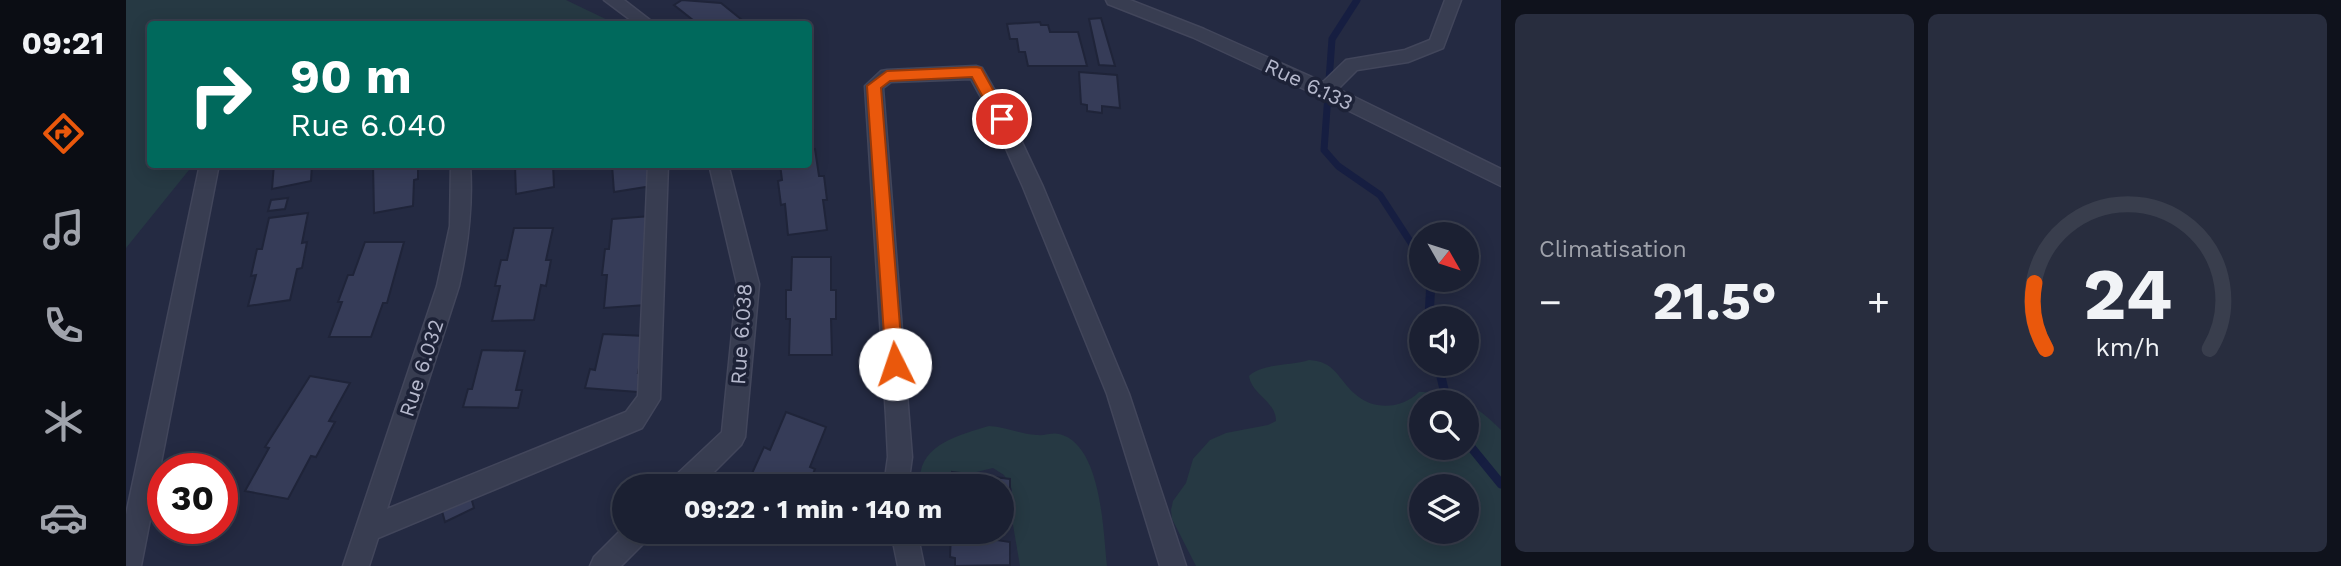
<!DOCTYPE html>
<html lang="fr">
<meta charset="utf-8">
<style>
body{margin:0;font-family:"Work Sans",sans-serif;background:#282d3e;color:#f1f3f6;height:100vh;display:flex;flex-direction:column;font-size:26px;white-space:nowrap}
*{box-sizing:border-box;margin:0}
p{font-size:23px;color:#a0a3ac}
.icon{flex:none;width:38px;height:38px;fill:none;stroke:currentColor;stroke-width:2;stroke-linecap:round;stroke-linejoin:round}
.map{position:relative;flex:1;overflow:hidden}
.details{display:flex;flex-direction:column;gap:14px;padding:14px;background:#0f121c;width:840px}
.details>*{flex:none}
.banner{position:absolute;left:21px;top:21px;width:665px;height:147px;border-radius:7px;box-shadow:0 4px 18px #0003,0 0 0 2px #393e4d;background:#00695c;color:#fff;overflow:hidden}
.needle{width:46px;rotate:129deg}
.fabs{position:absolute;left:1283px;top:222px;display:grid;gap:14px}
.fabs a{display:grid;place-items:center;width:70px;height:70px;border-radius:50%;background:#1b2032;box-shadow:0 4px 18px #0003,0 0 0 2px #393e4d;font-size:35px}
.speed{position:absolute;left:21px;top:453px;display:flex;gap:14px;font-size:35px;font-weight:700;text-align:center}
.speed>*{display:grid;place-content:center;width:91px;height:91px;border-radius:50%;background:#1b2032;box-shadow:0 4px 18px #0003,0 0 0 2px #393e4d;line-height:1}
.speed .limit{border:10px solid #d22;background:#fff;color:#111}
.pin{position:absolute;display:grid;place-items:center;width:60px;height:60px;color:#fff;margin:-30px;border:4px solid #fff;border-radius:50%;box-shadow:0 2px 7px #0007}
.me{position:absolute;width:77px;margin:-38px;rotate:356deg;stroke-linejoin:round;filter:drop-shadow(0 0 5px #0008)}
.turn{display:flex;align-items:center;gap:24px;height:147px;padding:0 28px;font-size:32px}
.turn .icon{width:91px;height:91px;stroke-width:2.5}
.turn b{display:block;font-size:49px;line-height:60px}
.big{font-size:52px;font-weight:700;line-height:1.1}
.details .tile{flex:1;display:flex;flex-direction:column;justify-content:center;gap:10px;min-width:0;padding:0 24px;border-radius:10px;background:#282d3e}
.details .dial{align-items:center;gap:0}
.dial svg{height:182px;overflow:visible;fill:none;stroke:#393e4d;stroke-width:7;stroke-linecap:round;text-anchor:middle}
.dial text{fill:#f1f3f6;stroke:none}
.heat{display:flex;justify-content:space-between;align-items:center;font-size:38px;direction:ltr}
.details .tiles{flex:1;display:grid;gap:14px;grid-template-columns:repeat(2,1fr)}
.trip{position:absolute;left:486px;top:474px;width:402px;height:70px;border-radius:35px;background:#1b2032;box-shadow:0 4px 18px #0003,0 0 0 2px #393e4d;font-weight:700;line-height:70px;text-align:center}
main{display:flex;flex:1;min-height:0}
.tabs{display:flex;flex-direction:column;width:126px;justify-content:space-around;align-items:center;background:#0b0d14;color:#a0a3ac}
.tabs .icon{width:49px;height:49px}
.tabs .active{color:#ea580c}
.tabs b{font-size:32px;color:#f1f3f6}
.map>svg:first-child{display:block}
</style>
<main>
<nav class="tabs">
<b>09:21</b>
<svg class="icon active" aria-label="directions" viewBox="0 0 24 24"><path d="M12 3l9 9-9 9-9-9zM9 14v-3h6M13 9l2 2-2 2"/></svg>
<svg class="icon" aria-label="music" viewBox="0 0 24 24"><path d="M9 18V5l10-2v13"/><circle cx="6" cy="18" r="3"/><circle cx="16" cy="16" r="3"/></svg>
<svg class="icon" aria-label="phone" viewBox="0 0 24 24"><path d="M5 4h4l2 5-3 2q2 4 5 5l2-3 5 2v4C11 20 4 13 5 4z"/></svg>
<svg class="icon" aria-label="climate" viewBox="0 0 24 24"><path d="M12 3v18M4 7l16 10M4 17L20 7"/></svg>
<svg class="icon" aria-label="car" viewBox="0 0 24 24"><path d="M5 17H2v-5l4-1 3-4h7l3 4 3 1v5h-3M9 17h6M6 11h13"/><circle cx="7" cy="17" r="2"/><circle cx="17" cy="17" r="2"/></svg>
</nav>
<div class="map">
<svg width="1375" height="566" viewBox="0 0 1375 566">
<rect width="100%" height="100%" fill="#242a42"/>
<g fill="#263943" fill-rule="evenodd">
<path d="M 0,0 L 440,0 L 490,24 L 24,24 L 24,164 L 67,165 L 0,248 Z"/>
<path d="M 1183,360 C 1209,361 1212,379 1229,394 C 1248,411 1276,409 1293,392 C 1327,391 1352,406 1375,430 L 1375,566 L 1070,566 L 1046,519 L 1045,510 L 1047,501 L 1060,483 L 1067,459 L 1084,440 L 1100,433 L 1142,425 L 1150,421 C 1150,401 1126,395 1123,376 C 1136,363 1165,366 1183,360 ZM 1295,402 L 1340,402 L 1340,448 L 1295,448 ZM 1295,486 L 1340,486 L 1340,532 L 1295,532 Z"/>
<path d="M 863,426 C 880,427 895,434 911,435 C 918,436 927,432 933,434 C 976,444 977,532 981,566 L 894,566 L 885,513 L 886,489 L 878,475 L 867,468 L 834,476 L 825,486 L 795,486 C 788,446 833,435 863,426 Z"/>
</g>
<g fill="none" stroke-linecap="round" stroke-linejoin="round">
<path stroke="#161e41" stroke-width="7" d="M 1231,0 L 1206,39 L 1198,150 L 1212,166 L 1254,195 L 1291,252"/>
<g stroke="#161e41" stroke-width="9">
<path d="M 1290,251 L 1295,259"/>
<path d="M 1303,318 L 1305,280"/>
<path d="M 1312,364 L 1321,402"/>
<path d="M 1340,441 L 1375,484"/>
</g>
</g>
<g fill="#363c58" stroke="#1f2439" stroke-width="2">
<path d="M 556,0 L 595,3 L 621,24 L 572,24 L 548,5 Z"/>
<path d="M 975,18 L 989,66 L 973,65 L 963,19 Z"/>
<path d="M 914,22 L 915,25 L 922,25 L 924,32 L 952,32 L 961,66 L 902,66 L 899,52 L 893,52 L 891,39 L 884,39 L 881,24 Z"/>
<path d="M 953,72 L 991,75 L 994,108 L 976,106 L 976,113 L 961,111 L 961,105 L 955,104 Z"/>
<path d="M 682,83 L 687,103 L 683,103 L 687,129 L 682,129 Z"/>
<path d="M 689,149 L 693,176 L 698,176 L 701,200 L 697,200 L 701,230 L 662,235 L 659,204 L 655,205 L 652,181 L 656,180 L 654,164 L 682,164 L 682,150 Z"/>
<path d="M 148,164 L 186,164 L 185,181 L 146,189 Z"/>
<path d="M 247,164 L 292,164 L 292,179 L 288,180 L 287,206 L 248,213 Z"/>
<path d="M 384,164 L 427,164 L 428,187 L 390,194 L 389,166 L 384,167 Z"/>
<path d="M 482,164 L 524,164 L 526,186 L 488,192 L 486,165 Z"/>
<path d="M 162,198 L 159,209 L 142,211 L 145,200 Z"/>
<path d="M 182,213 L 176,243 L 181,242 L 176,268 L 171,269 L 164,300 L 122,306 L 130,275 L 125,276 L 131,249 L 136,249 L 143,218 Z"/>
<path d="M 525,216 L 520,305 L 478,308 L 481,275 L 476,275 L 479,249 L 483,249 L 486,219 Z"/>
<path d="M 388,228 L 427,228 L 420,260 L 425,260 L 420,286 L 415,285 L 408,320 L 366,321 L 374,286 L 369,286 L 375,260 L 381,260 Z"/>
<path d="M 239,242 L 278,242 L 261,303 L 257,303 L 245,337 L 203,337 L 216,302 L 212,302 L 222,275 L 227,275 Z"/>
<path d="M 666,257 L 705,257 L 705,290 L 710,290 L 710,319 L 705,319 L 706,355 L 663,355 L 664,319 L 660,319 L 660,290 L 665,290 Z"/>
<path d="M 477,334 L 519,336 L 512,373 L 516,373 L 512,392 L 459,388 L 464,369 L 469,370 Z"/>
<path d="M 356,350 L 399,351 L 390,390 L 396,390 L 392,408 L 337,407 L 342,389 L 346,389 Z"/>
<path d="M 184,376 L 224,383 L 203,421 L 209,422 L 190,457 L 185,456 L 162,499 L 119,491 L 143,448 L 139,447 Z"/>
<path d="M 660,412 L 700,427 L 684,467 L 689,469 L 682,486 L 626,486 L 627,482 L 623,480 L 638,447 L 644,450 Z"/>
<path d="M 826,472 L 884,479 L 884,517 L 877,516 L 877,486 L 826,486 Z"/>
<path d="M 343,490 L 348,508 L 319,522 L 314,504 Z"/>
<path d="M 622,532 L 656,532 L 651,545 Z"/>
<path d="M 825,533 L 884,542 L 884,565 L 829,566 L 829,558 L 824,557 Z"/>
</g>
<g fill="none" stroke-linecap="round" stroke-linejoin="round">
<defs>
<g id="minor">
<path d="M 478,0 L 498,0 L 529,24 L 510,24 Z"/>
<path d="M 980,0 L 1004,0 L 1078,29 L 1197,82 L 1220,60 L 1279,50 L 1304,40 L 1319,0 L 1335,0 L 1317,48 L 1282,62 L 1231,70 L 1212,89 L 1375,169 L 1375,186 L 1193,96 L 1066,37 L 982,4 Z"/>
<path d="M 850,66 L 856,68 L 885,119 L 917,187 L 1003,394 L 1060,566 L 1034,566 L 981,394 L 897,187 L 867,119 L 845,79 L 765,82 L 757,88 L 786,457 L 782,486 L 758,486 L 762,457 L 760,416 L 739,86 L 755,71 L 761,70 Z"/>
<path d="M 74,164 L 93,164 L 15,566 L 0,566 L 0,515 Z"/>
<path d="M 325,164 L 344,164 C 347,206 342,246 333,286 L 261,509 L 500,412 L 512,396 L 522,164 L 542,164 L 534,399 L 516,428 L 252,538 L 243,566 L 217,566 L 311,286 L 324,226 Z"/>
<path d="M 583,164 L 602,164 L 633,284 L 619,437 L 615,445 L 574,486 L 545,486 L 548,477 L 596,432 L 611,284 Z"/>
<path d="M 499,526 L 499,532 L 524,532 L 520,541 L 495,566 L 464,566 L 468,557 Z"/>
<path d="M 765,532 L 791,532 L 798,566 L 772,566 Z"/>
</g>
</defs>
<use href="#minor" stroke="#42465b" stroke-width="3"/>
<use href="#minor" fill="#383d51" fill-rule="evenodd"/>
</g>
<path fill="#ea580c" stroke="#983908" stroke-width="2" d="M 850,67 L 855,68 L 881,115 L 881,123 L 871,123 L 846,77 L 764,81 L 755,88 L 777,364 L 775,369 L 769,371 L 763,369 L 760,364 L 741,86 L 761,71 Z"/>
<g text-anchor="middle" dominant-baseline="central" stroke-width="7" stroke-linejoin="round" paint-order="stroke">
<g font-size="21" fill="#b5b8cc" stroke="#1d2237">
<text transform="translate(1183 84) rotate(25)">Rue 6.133</text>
<text transform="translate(615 334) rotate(-86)">Rue 6.038</text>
<text transform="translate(295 368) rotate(-72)">Rue 6.032</text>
</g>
</g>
</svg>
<div class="fabs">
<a><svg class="needle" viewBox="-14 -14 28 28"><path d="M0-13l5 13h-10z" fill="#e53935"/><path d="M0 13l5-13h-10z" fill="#a0a3ac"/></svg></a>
<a><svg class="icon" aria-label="sound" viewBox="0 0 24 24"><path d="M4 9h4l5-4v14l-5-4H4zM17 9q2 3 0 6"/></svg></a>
<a><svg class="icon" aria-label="search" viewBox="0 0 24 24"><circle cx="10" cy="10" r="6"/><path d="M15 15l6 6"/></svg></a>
<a><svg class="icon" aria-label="layers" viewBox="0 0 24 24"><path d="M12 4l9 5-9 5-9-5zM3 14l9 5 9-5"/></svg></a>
</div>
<div class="speed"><div class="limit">30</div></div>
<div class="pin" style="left:876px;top:119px;background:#d93025"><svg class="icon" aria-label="arrive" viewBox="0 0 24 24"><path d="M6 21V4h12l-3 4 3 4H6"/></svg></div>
<svg class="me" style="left:769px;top:364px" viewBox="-20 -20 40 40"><circle r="19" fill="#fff"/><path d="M0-13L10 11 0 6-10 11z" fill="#ea580c"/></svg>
<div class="trip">09:22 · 1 min · 140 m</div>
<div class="banner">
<div class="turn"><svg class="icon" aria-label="right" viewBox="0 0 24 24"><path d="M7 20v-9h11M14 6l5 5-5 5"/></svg><div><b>90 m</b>Rue 6.040</div></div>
</div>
</div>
<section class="details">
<div class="tiles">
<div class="tile"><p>Climatisation</p>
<div class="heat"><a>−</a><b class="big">21.5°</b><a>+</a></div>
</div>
<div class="tile dial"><svg viewBox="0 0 100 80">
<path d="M14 69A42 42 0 1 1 86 69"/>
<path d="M14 69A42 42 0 0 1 9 40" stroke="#ea580c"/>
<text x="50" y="56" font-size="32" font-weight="700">24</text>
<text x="50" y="72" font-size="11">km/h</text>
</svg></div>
</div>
</section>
</main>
